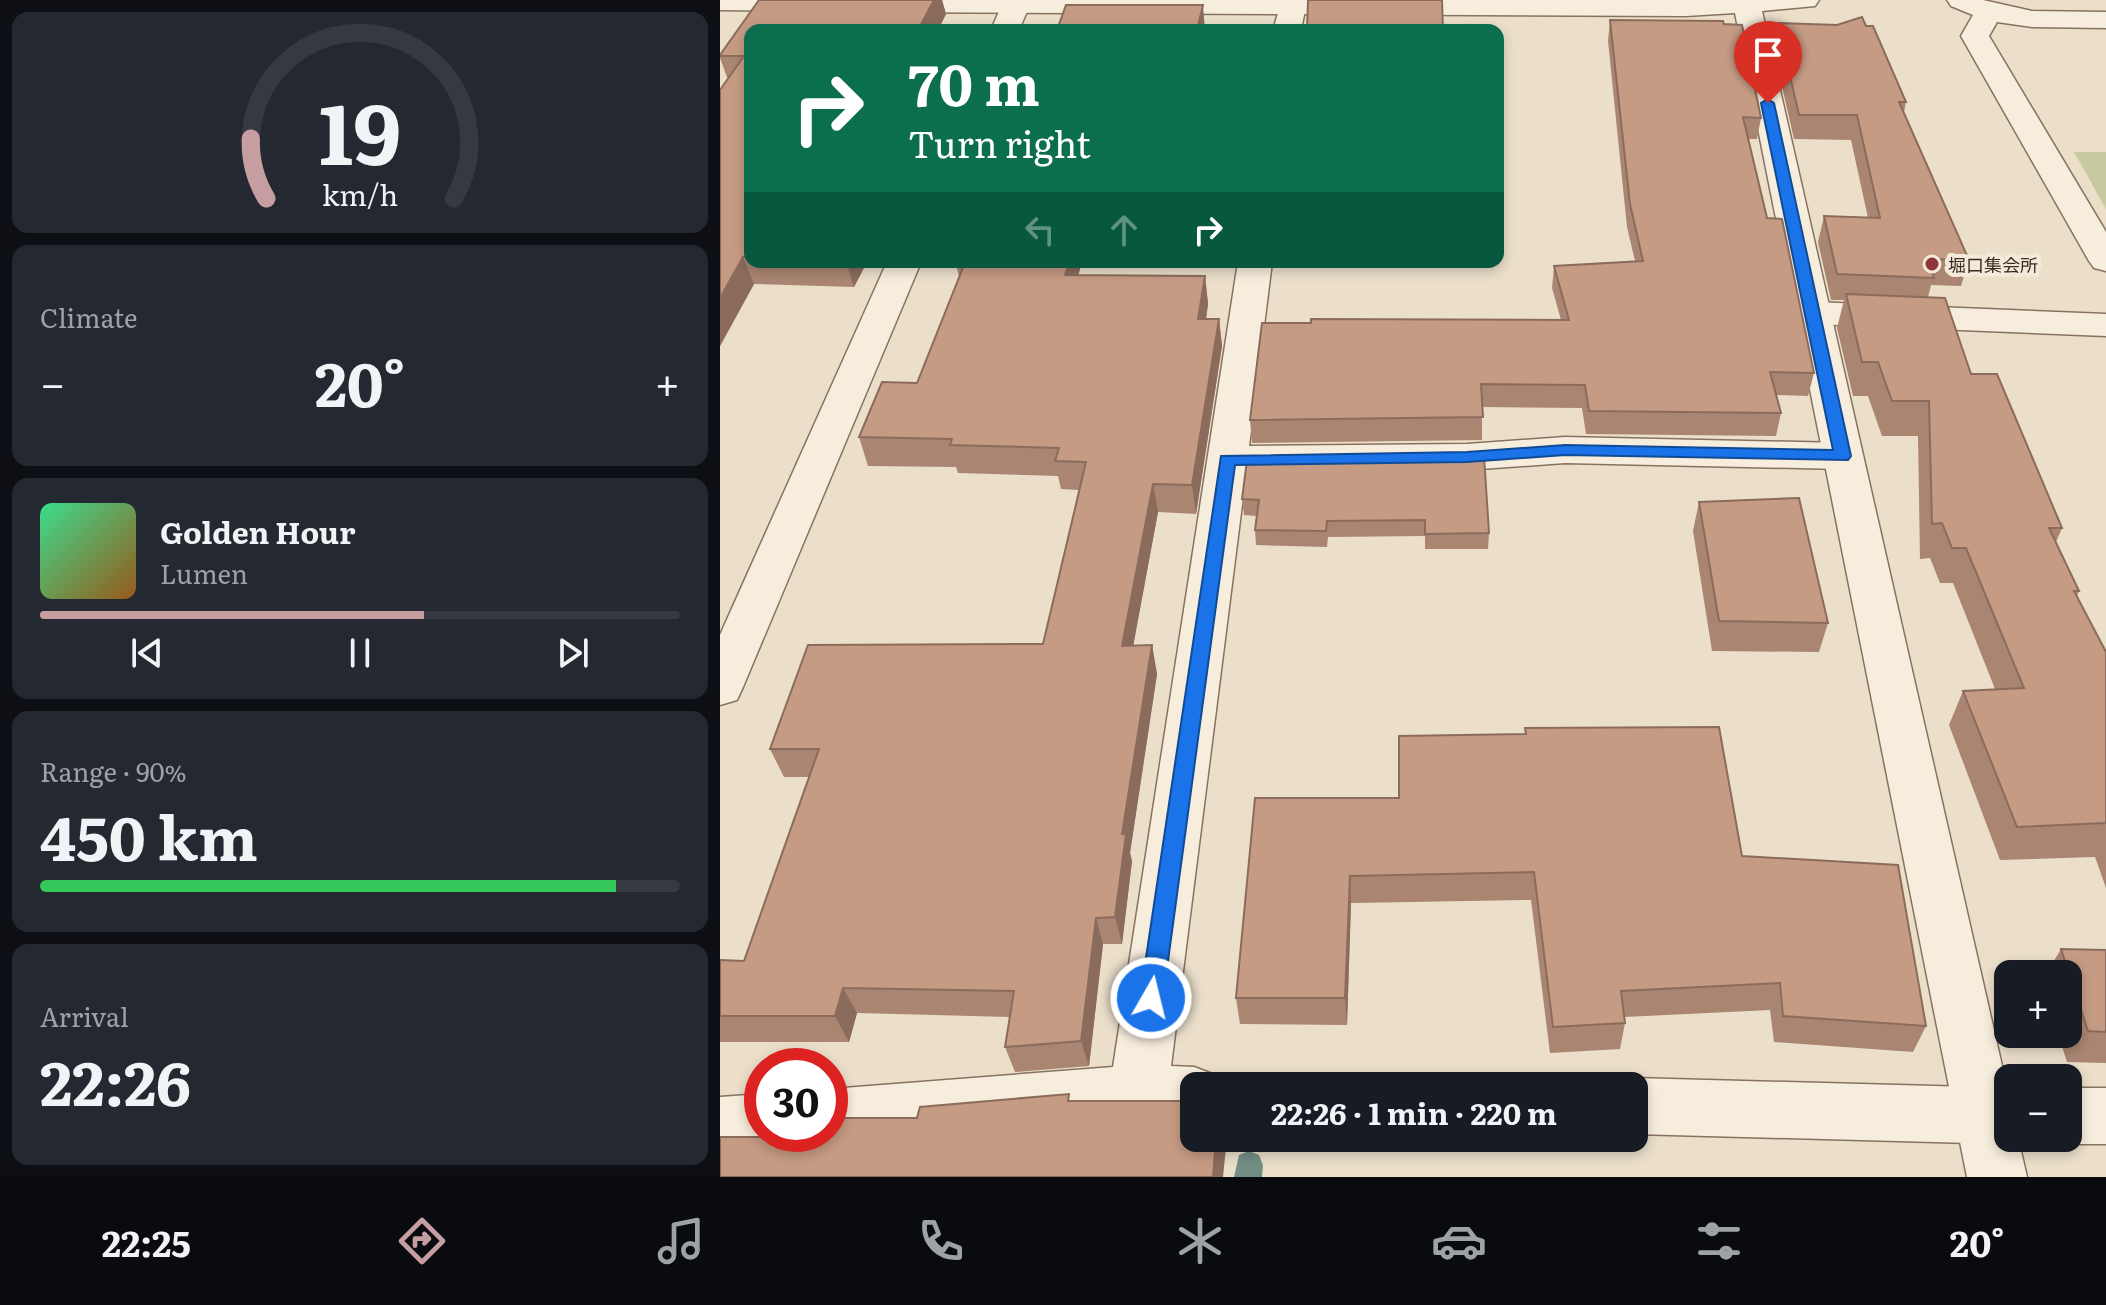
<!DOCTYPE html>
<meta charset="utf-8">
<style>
body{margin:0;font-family:Literata,"Noto Sans JP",serif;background:#242831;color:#f1f3f6;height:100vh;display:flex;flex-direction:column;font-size:30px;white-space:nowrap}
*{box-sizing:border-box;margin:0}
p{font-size:26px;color:#9ea1a6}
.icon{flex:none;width:44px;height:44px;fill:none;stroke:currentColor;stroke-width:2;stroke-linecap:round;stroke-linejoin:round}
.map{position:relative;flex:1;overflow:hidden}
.details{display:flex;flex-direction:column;gap:12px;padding:12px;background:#0d0f14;width:720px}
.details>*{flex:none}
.guide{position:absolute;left:24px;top:24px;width:760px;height:244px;border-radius:16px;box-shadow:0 4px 12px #0003;background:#0b6e4f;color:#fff;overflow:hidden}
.buttons{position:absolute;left:1274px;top:960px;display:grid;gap:16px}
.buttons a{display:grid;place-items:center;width:88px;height:88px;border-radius:16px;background:#171b24;box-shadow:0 4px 12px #0003;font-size:40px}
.speed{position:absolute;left:24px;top:1048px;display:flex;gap:16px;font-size:40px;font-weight:700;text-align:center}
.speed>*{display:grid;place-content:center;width:104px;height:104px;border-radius:50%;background:#171b24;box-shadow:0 4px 12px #0003;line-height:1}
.speed .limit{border:12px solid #d22;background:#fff;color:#111}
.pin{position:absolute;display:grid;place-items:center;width:68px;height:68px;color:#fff;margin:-82px -34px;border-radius:50% 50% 50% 0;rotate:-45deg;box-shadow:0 0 8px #0007}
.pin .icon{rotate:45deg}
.me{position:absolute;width:88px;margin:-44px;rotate:8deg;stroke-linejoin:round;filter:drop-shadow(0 0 6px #0008)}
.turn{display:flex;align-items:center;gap:28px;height:168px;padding:0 32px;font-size:36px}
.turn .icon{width:104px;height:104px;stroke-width:2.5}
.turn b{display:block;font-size:56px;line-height:68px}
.lanes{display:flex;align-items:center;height:76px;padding:0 32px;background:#0003;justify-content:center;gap:40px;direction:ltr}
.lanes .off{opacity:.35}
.big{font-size:60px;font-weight:700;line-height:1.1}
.details .card{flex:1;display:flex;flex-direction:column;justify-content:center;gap:12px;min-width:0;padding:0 28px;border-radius:16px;background:#242831}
.details .dial{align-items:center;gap:0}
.dial svg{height:208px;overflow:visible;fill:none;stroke:#363941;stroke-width:7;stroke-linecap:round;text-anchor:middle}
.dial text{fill:#f1f3f6;stroke:none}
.song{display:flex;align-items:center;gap:24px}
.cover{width:96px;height:96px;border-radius:12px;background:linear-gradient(135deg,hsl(150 70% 55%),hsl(30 70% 35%))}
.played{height:8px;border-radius:4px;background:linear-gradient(90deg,#c69ea2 60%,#363941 60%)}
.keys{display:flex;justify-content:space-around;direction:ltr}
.heat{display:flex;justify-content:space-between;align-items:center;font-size:44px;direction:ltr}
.charge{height:12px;border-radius:6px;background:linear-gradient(90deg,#34c759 90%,#363941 0)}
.trip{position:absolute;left:460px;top:1072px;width:468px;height:80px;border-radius:16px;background:#171b24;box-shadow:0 4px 12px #0003;font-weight:700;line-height:80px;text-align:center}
.dock{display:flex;height:128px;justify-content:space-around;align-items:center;background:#090b0e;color:#9ea1a6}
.dock .icon{width:56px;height:56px}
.dock .selected{color:#c69ea2}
.dock b{font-size:36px;color:#f1f3f6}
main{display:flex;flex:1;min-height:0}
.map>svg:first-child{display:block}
</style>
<main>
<section class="details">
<div class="card dial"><svg viewBox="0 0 100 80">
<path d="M14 69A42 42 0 1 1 86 69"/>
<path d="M14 69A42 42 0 0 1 8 46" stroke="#c69ea2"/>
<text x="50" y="56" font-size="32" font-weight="700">19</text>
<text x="50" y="72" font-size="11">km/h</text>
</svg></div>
<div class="card"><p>Climate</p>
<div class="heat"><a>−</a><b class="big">20°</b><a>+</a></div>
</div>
<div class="card">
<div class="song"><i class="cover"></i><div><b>Golden Hour</b><p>Lumen</p></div></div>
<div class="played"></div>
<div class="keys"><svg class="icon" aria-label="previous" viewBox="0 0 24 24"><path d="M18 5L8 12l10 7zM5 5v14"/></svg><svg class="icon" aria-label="pause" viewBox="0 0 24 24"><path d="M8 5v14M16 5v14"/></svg><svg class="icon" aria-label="next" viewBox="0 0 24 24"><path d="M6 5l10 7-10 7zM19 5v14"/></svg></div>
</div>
<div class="card"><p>Range · 90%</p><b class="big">450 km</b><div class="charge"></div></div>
<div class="card"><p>Arrival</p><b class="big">22:26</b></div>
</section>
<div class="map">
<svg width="1386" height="1177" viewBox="0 0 1386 1177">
<rect width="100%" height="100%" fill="#ebdfca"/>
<path fill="#c7c99f" d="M 1354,152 L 1386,152 L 1386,209 Z"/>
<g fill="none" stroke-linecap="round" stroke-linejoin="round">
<path fill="#718e85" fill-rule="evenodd" d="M 529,1151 L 539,1155 L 543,1165 L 542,1177 L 514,1177 L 519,1155 Z"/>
<defs>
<g id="minor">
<path d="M 284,0 L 312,0 L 299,30 L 271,30 Z"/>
<path d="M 562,0 L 582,0 L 586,5 L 581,30 L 553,30 Z"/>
<path d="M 1227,0 L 1263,0 L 1312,11 L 1386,12 L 1386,28 L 1312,27 L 1277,22 L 1269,36 L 1386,232 L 1386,271 L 1374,268 L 1369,261 L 1241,36 L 1253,15 L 1231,6 Z"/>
<path d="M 167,262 L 201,262 L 23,687 L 17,700 L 0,705 L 0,635 Z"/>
<path d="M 518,262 L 552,262 L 529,446 L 747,444 L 845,437 L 1122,443 L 1136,447 L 1142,456 L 1136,465 L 1122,469 L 845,463 L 747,470 L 526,473 L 451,1066 L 474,1067 L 495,1075 L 499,1086 L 474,1086 L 474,1123 L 418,1121 L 110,1147 L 89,1138 L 87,1134 L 110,1134 L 110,1089 L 393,1067 Z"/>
<path d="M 1094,302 L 1386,314 L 1386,336 L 1094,324 L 1081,321 L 1076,313 L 1081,305 Z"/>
<path d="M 914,1078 L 1288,1088 L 1288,1138 L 1304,1138 L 1288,1144 L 914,1134 L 914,1086 L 893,1086 Z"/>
<path d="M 1348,1088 L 1386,1088 L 1386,1144 L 1348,1144 L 1332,1138 L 1348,1138 Z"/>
<path d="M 42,1094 L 42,1134 L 67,1134 L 63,1143 L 42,1152 L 0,1155 L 0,1097 Z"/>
</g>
<g id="tertiary">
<path d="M 0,0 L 110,0 L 112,3 L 108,9 L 98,11 L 0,10 Z"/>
<path d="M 151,0 L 1099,0 L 1095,6 L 1042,11 L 1288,1092 L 1288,1138 L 1298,1138 L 1307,1177 L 1247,1177 L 1015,13 L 966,16 L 162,12 L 152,10 L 148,4 Z"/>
</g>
</defs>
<use href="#minor" stroke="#877260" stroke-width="3"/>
<use href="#tertiary" stroke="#877260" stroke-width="3"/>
<use href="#minor" fill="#f7eddd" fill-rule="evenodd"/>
<use href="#tertiary" fill="#f7eddd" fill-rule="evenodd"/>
</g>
<g fill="#aa8572">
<path d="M 39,0 L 222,0 L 226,14 L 218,30 L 30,30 L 30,262 L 147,262 L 134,287 L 34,284 L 0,346 L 0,90 L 8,80 L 0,58 L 0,55 Z"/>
<path d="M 890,20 L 1041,118 L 1037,139 L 1028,139 L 1047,218 L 1094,373 L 1088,396 L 1056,395 L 1061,413 L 1056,436 L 866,434 L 862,408 L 762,407 L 762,440 L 532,443 L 530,420 L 841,320 L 832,288 L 834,266 L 915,261 L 907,227 L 888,41 Z"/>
<path d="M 1058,23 L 1146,26 L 1186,102 L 1184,112 L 1249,260 L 1241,286 L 1211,285 L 1208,297 L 1251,374 L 1342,528 L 1336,542 L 1359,591 L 1357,596 L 1386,652 L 1386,888 L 1375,857 L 1280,860 L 1229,725 L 1243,691 L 1275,689 L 1233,583 L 1220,583 L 1210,558 L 1200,559 L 1198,436 L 1162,436 L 1148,396 L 1133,396 L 1117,328 L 1124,300 L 1111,300 L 1098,242 L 1104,216 L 1148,218 L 1131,140 L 1074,139 L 1053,47 Z"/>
<path d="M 237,262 L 358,275 L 485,276 L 488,304 L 486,319 L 499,319 L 502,346 L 476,514 L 438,512 L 413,646 L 432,645 L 437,674 L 410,853 L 412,861 L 402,944 L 383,944 L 369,1066 L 295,1072 L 285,1047 L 290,1017 L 137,1013 L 129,1042 L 0,1042 L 0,960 L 24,961 L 89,777 L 64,777 L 50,749 L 323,644 L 359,490 L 341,489 L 338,476 L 238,473 L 236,467 L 148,466 L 139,437 L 197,383 L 239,276 L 236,265 Z"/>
<path d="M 527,460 L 769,533 L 768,549 L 705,549 L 705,536 L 608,537 L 607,547 L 536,545 L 535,530 L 536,516 L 524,515 L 522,499 Z"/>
<path d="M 979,502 L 1108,623 L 1099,652 L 992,651 L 973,531 Z"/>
<path d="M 805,728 L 1022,856 L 1206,1026 L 1193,1052 L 1054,1042 L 1050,1010 L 904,1017 L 905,1023 L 900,1049 L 830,1053 L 811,900 L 631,903 L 627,1025 L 520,1024 L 516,998 L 679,798 L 805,734 Z"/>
<path d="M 1341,949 L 1386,950 L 1386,1063 L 1347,1062 L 1338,1034 L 1348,1034 L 1348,974 L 1326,974 Z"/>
</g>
<g fill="#8b6c5c">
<path d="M 214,0 L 222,0 L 226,14 L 218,30 L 198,30 Z"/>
<path d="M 483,5 L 485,30 L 477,30 Z"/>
<path d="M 23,257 L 34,284 L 0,346 L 0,298 Z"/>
<path d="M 126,262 L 147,262 L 134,287 Z"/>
<path d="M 349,262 L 362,262 L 351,302 L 345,275 Z"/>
<path d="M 485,276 L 488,304 L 482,347 L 478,319 Z"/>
<path d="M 499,319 L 502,346 L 476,514 L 472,485 Z"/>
<path d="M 433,484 L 438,512 L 408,674 L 402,646 Z"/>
<path d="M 432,645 L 437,674 L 410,853 L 412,861 L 402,944 L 395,917 L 402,834 Z"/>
<path d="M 630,876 L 631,903 L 627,1025 L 625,998 Z"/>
<path d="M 376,918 L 383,944 L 369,1066 L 361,1041 Z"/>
<path d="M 123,988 L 137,1013 L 129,1042 L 115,1016 Z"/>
<path d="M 496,1138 L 507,1138 L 503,1177 L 493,1177 Z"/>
</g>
<g fill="#c69b84" stroke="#8b6c5c" stroke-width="2">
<path d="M 39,0 L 214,0 L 198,30 L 30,30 L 30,257 L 23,257 L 0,298 L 0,90 L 24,56 L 0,56 L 0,55 Z"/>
<path d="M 588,0 L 722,0 L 723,30 L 587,30 Z"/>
<path d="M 346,5 L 483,5 L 477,30 L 337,30 Z"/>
<path d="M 1142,17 L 1146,26 L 1153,26 L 1186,102 L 1179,102 L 1249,260 L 1208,259 L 1214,278 L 1117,274 L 1104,216 L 1160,218 L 1137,115 L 1079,115 L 1058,23 L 1117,25 Z"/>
<path d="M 890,20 L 1003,21 L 1004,24 L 1022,25 L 1041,118 L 1023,117 L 1047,218 L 1062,219 L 1094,373 L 1050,372 L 1061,413 L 869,411 L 865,385 L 761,384 L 763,417 L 530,420 L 542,323 L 591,323 L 591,319 L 849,320 L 834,266 L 923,261 L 910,204 Z"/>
<path d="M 237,262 L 349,262 L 345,275 L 485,276 L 478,319 L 499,319 L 472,485 L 433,484 L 402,646 L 432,645 L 402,834 L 406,834 L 395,917 L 376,918 L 361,1041 L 285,1047 L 294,991 L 123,988 L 115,1016 L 0,1016 L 0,960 L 24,961 L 99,749 L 50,749 L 88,645 L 323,644 L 366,462 L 335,461 L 339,448 L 230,445 L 232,439 L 139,437 L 162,382 L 197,383 L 244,265 L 236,265 Z"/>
<path d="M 1126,294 L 1225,298 L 1251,374 L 1277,374 L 1342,528 L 1329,528 L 1359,591 L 1354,591 L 1386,652 L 1386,823 L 1297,827 L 1243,691 L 1304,688 L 1246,548 L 1232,548 L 1222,523 L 1212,524 L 1209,401 L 1172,401 L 1158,362 L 1142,362 Z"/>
<path d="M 764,456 L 769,533 L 705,534 L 705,520 L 607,521 L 606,531 L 535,530 L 539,500 L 522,499 L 527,460 Z"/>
<path d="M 1079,498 L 1108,623 L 999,621 L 979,502 Z"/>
<path d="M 999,727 L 1022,856 L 1178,865 L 1206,1026 L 1063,1016 L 1060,983 L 901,991 L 905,1023 L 833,1027 L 814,872 L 630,876 L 625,998 L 516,998 L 535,798 L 679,798 L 679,736 L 806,734 L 805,728 Z"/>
<path d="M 1341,949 L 1386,950 L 1386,1032 L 1368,1031 Z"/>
<path d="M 349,1094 L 348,1101 L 474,1101 L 474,1138 L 496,1138 L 493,1177 L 0,1177 L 0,1137 L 74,1137 L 75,1134 L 110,1134 L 110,1118 L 197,1118 L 200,1107 Z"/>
</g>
<path fill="#1a73e8" stroke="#114b97" stroke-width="2" d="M 1048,99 L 1054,103 L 1131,456 L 1128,460 L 845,455 L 747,462 L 515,465 L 443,998 L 439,1006 L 431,1009 L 423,1006 L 420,998 L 501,456 L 747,452 L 845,445 L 1113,450 L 1041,103 Z"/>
<circle fill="#91353c" stroke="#f3ead9" stroke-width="3" cx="1212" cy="264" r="8"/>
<g text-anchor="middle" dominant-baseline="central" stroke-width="8" stroke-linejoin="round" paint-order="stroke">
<g font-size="18" fill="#392c22" stroke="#f3ead9" text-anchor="start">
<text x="1228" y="264">堀口集会所</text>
</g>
</g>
</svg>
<div class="buttons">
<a>+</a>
<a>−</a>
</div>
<div class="speed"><div class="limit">30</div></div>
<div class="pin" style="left:1048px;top:103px;background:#d93025"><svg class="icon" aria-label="arrive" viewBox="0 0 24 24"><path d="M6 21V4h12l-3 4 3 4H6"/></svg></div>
<svg class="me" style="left:431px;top:998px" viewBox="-20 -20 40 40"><circle r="17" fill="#1a73e8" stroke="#fff" stroke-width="3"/><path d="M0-11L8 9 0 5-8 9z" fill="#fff"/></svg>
<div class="trip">22:26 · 1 min · 220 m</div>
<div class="guide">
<div class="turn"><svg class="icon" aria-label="right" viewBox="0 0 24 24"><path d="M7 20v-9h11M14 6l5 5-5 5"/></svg><div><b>70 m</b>Turn right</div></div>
<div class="lanes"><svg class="icon off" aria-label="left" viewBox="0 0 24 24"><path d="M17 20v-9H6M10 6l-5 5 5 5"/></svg><svg class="icon off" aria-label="ahead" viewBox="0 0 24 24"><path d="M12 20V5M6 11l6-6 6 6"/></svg><svg class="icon" aria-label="right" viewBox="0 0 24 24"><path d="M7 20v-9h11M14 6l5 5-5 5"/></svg></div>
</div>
</div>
</main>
<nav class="dock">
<b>22:25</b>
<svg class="icon selected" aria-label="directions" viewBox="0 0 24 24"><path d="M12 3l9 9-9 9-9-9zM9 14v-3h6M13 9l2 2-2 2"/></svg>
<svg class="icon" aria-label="music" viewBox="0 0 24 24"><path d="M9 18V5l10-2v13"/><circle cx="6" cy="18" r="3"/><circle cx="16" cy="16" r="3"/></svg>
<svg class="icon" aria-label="phone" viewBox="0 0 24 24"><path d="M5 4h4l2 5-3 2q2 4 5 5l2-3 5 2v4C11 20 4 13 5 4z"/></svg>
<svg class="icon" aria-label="climate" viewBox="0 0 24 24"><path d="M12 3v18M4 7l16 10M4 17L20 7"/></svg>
<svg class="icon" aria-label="car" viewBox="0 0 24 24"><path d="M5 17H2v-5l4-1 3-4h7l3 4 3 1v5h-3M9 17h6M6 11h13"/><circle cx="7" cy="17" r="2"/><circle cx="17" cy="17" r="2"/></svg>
<svg class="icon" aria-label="filters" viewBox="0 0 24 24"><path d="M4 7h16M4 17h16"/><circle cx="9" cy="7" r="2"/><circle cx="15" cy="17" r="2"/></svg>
<b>20°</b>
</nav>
